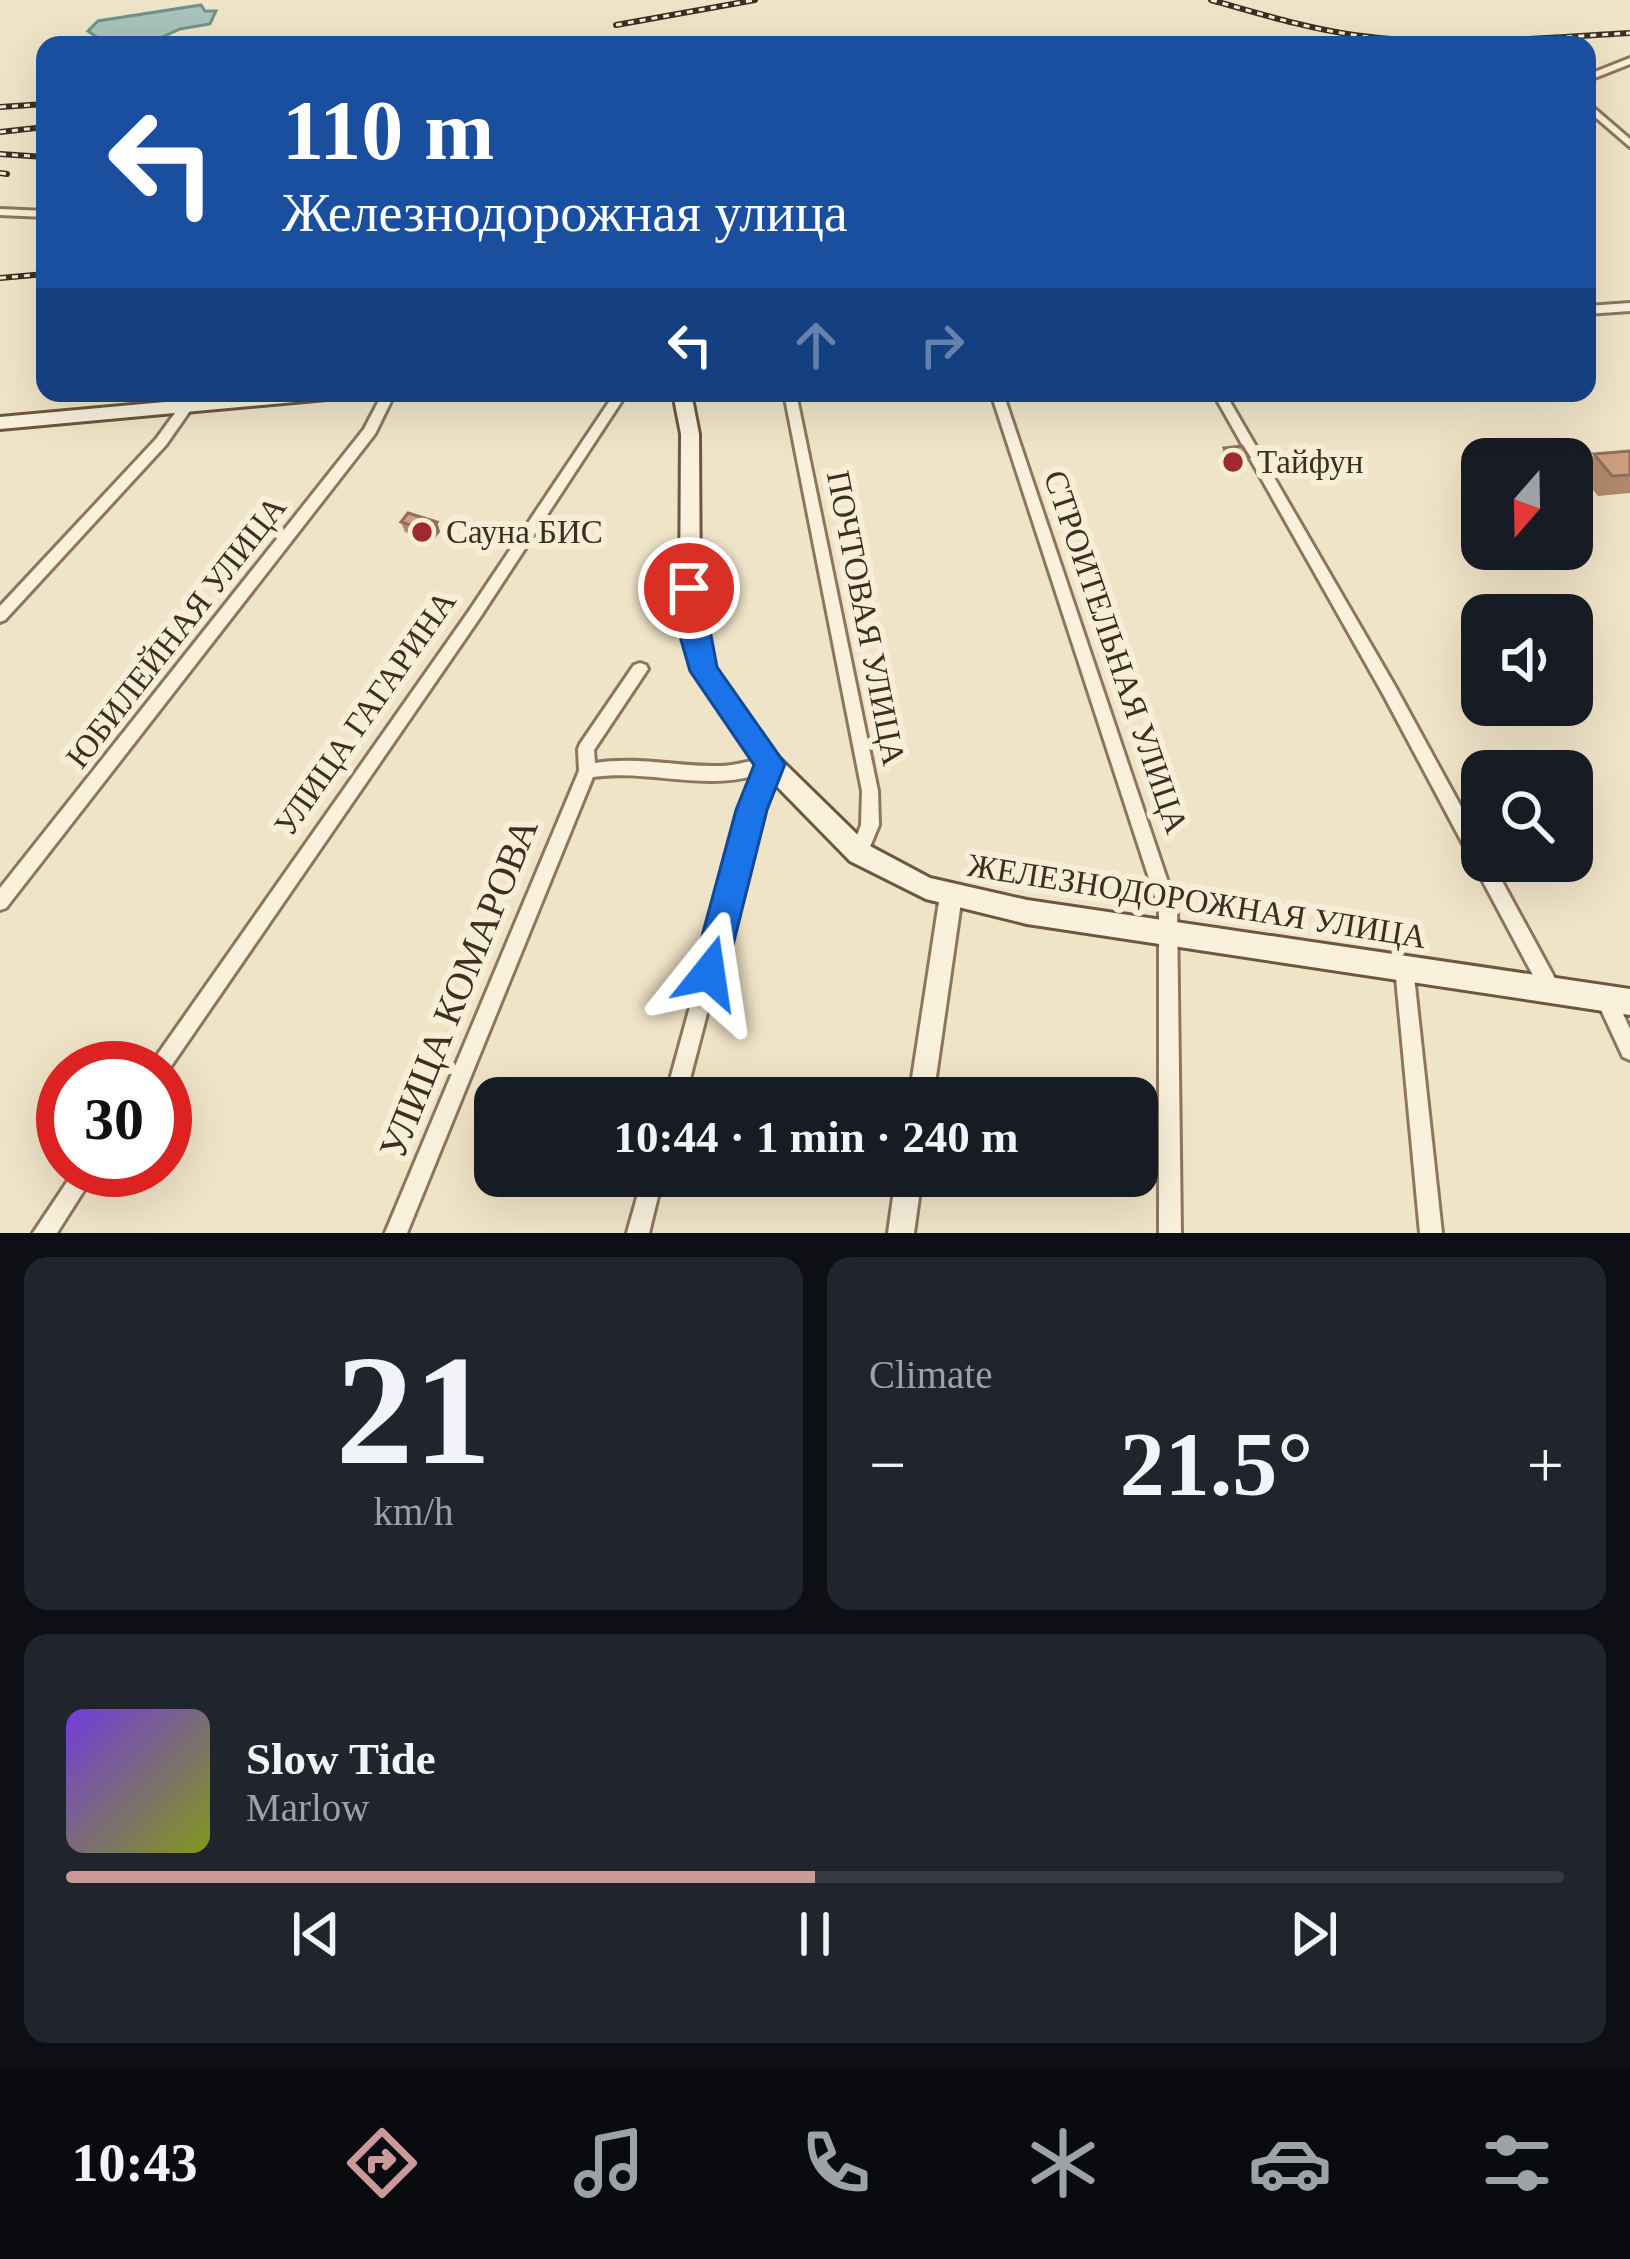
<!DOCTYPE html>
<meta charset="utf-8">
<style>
body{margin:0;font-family:"Times New Roman",serif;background:#20242c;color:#f1f3f6;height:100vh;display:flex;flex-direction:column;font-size:45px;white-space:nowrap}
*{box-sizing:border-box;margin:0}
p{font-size:39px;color:#9ea1a6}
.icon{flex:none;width:66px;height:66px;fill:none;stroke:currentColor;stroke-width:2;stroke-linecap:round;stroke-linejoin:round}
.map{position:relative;height:1233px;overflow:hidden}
.sheet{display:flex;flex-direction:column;gap:24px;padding:24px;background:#0d0f14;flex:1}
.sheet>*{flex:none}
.top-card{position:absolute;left:36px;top:36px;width:1560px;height:366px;border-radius:24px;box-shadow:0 12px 48px #0002;background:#1a4fa0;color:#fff;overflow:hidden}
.needle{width:78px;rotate:200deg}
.tools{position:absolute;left:1461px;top:438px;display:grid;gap:24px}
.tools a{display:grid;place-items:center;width:132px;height:132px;border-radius:24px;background:#171b24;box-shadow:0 12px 48px #0002;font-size:60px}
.speed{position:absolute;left:36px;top:1041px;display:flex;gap:24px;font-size:60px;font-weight:700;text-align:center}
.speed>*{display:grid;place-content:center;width:156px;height:156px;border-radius:50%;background:#171b24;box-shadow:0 12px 48px #0002;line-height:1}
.speed .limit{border:18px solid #d22;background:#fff;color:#111}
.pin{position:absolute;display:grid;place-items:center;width:102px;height:102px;color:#fff;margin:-51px;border:6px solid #fff;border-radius:50%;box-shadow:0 3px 12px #0007}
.me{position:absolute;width:132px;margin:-66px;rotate:15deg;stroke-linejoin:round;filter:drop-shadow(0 0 9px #0008)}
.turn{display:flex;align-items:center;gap:42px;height:252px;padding:0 48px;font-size:54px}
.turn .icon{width:156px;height:156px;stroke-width:2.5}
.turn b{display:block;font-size:84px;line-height:102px}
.lanes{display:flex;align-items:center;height:114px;padding:0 48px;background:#0003;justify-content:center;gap:60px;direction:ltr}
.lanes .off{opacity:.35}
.big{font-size:90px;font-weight:700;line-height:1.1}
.sheet .widget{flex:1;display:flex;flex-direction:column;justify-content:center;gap:18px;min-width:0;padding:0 42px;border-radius:24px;background:#20242c}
.sheet .dial{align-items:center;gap:0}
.dial b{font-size:156px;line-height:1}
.song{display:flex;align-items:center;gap:36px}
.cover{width:144px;height:144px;border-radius:18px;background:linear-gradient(135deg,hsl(260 70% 55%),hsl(70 70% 35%))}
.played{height:12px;border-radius:6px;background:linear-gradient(90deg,#cc999b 50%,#363941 50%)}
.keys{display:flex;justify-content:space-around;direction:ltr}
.heat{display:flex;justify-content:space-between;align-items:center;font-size:66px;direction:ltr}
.sheet .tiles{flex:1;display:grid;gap:24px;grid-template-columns:1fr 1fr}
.widget:last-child{grid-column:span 2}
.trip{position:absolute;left:474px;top:1077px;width:684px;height:120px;border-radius:24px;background:#171b24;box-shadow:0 12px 48px #0002;font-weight:700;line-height:120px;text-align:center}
.tabs{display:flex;height:192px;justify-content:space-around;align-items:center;background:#090b0e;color:#9ea1a6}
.tabs .icon{width:84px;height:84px}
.tabs .on{color:#cc999b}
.tabs b{font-size:54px;color:#f1f3f6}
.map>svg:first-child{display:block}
</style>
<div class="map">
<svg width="1630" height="1233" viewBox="0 0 1630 1233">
<rect width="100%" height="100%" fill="#f0e4c8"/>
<path fill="#a9c4bc" stroke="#6f938a" stroke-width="3" d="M 201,5 L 205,11 L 216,11 L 210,24 L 180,29 L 145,45 L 108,45 L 88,31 L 98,21 Z"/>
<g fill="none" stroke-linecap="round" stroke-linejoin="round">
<defs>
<g id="minor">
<path d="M 1630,58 L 1630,64 L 1587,81 L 1587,75 Z"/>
<path d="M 1587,102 L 1630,139 L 1630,147 L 1587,110 Z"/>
<path d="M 0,209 L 45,211 L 45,217 L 0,215 Z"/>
<path d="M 383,393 L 395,393 L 375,434 L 6,908 L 0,910 L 0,888 L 364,429 Z"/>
<path d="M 615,393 L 627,393 L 479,619 L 165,1075 L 165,1068 L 148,1068 L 469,611 Z"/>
<path d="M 784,393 L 796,393 L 878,791 L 879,825 L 865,859 L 859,861 L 853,859 L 850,853 L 861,825 L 862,791 Z"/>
<path d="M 991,393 L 1003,393 L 1177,909 L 1181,1233 L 1159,1233 L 1159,909 Z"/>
<path d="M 1213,393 L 1225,393 L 1395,686 L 1482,845 L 1482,861 L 1491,861 L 1558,984 L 1560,990 L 1558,996 L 1551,999 L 1544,996 L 1383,694 Z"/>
<path d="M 188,401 L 194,405 L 166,445 L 5,620 L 0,622 L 0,606 L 156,439 L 183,402 Z"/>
<path d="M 640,663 L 646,665 L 648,669 L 594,750 L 595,763 C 637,756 678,767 720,766 C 738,766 758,757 776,759 L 778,764 L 764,795 L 685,1098 L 665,1098 L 748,795 L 757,775 C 704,791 647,769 593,777 L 407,1233 L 385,1233 L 579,771 L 578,749 L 580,744 L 634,665 Z"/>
<path d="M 1404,958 L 1411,961 L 1413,967 L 1442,1233 L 1420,1233 L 1395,967 L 1397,961 Z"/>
<path d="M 1606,990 L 1613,992 L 1630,1029 L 1630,1060 L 1623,1057 L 1596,999 L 1599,992 Z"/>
<path d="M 75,1170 L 97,1170 L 57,1233 L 33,1233 Z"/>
<path d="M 643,1176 L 663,1176 L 649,1233 L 627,1233 Z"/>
</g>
<g id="tertiary">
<path d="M 1630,303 L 1630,311 L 1587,314 L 1587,306 Z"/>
<path d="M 951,885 L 959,888 L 962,895 L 933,1098 L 909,1098 L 940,895 L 943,888 Z"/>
<path d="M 896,1176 L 922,1176 L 914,1233 L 888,1233 Z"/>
</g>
<g id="secondary">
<path d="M 264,393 L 336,393 L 327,399 L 0,429 L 0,417 Z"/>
<path d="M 673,393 L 691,393 L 699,434 L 700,605 L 714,669 L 778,757 L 868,845 L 930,878 L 1027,900 L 1630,989 L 1630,1015 L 1027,924 L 926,899 L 850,861 L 762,771 L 693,671 L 680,605 L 681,434 Z"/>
</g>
</defs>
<use href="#minor" stroke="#8d765c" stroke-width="6"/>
<use href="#tertiary" stroke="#8d765c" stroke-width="6"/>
<use href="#secondary" stroke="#6f573f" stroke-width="6"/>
<use href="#minor" fill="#faf1dc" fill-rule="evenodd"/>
<use href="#tertiary" fill="#faf1dc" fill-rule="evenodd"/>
<use href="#secondary" fill="#faf1dc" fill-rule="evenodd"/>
<defs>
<g id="rail">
<path d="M 1211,0 C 1258,13 1305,28 1354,35 C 1446,48 1538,38 1630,33"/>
<path d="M 616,25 L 755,0"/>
<path d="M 0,107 L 45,104"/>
<path d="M 0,132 L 45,127"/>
<path d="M 0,154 L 45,157"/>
<path d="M 0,173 L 7,174"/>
<path d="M 0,278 L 45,274"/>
</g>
</defs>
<use href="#rail" stroke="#3d2e20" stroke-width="6"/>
<use href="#rail" stroke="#f7eed8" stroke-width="3" stroke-dasharray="6" stroke-linecap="butt"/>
</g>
<g fill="#b2896c">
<path d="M 1224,448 L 1249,457 L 1245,467 L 1227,469 L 1220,458 Z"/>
<path d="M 1630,451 L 1630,493 L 1598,496 L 1580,474 L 1594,454 Z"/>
<path d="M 401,522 L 437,522 L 440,532 L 433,540 L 405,532 Z"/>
</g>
<path fill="#916f58" d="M 437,522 L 440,532 L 433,540 L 429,531 Z"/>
<g fill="#cf9f7d" stroke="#916f58" stroke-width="3">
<path d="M 1242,446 L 1249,457 L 1230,459 L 1224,448 Z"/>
<path d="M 1630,451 L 1630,475 L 1612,476 L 1594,454 Z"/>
<path d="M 408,513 L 437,522 L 429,531 L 401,522 Z"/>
</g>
<path fill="#1a73e8" stroke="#114b97" stroke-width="3" d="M 689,578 L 702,588 L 717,667 L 785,764 L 767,810 L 726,973 L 721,984 L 709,989 L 697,984 L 692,973 L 736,810 L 754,765 L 690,671 L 681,640 L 676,588 Z"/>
<g fill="#9e2a2b" stroke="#f7eed8" stroke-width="4.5">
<circle cx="1233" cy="462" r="12"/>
<circle cx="422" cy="532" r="12"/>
</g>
<g text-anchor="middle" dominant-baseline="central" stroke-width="12" stroke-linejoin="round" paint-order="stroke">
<g font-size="33" fill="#3d2e20" stroke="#f7eed8" text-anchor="start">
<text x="1257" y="462">Тайфун</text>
<text x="446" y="532">Сауна БИС</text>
</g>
<g font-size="33" fill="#3d2e20" stroke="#f7eed8">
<text transform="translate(866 618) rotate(79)">ПОЧТОВАЯ УЛИЦА</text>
<text transform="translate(176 632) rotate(-52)">ЮБИЛЕЙНАЯ УЛИЦА</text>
<text transform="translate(1116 652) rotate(71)">СТРОИТЕЛЬНАЯ УЛИЦА</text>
<text transform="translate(365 713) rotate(-55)">УЛИЦА ГАГАРИНА</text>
<text transform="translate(1197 901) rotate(9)">ЖЕЛЕЗНОДОРОЖНАЯ УЛИЦА</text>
</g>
<g font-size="39" fill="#3d2e20" stroke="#f7eed8">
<text transform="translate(458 988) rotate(-68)">УЛИЦА КОМАРОВА</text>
</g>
</g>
</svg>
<div class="tools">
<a><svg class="needle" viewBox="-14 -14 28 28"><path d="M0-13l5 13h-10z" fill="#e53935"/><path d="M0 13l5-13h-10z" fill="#9ea1a6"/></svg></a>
<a><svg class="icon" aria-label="sound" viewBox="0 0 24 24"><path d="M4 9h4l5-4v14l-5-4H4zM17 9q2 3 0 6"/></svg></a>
<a><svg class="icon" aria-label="search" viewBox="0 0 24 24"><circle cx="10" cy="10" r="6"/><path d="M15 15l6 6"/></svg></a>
</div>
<div class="speed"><div class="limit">30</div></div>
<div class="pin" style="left:689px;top:588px;background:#d93025"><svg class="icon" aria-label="arrive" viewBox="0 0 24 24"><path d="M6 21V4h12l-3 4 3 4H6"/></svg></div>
<svg class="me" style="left:709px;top:973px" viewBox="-20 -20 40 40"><path d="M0-17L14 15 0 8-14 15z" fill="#1a73e8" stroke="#fff" stroke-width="4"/></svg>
<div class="trip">10:44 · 1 min · 240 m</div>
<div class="top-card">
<div class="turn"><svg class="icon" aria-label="left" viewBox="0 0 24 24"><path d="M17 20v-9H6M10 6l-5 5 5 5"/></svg><div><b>110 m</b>Железнодорожная улица</div></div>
<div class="lanes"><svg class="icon" aria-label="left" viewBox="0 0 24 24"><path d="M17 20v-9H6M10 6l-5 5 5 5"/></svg><svg class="icon off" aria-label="ahead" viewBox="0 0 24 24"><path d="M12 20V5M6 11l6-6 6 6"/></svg><svg class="icon off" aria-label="right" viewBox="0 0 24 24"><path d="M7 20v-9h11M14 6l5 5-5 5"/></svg></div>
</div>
</div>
<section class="sheet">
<div class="tiles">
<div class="widget dial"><b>21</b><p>km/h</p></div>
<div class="widget"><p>Climate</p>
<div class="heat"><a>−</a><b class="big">21.5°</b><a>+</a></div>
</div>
<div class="widget">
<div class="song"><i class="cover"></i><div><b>Slow Tide</b><p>Marlow</p></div></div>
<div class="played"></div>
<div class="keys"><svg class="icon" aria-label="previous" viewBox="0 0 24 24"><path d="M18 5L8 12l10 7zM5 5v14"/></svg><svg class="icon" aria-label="pause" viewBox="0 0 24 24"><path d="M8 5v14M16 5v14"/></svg><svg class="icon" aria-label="next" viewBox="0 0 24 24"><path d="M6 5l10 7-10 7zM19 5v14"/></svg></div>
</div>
</div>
</section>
<nav class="tabs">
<b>10:43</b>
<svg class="icon on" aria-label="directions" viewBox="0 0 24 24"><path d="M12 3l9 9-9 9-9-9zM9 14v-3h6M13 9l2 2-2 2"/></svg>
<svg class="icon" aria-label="music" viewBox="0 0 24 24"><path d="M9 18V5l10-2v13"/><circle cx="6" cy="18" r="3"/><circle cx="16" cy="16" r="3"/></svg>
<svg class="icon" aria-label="phone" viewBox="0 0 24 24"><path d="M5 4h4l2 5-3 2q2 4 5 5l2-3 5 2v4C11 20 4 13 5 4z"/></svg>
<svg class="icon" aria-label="climate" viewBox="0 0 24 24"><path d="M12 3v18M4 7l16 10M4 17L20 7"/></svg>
<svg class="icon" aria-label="car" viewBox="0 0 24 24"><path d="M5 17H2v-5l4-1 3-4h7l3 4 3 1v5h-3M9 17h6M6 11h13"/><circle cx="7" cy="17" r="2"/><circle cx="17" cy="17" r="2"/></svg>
<svg class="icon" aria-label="filters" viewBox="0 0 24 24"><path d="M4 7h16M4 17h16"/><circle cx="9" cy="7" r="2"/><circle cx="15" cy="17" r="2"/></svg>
</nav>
